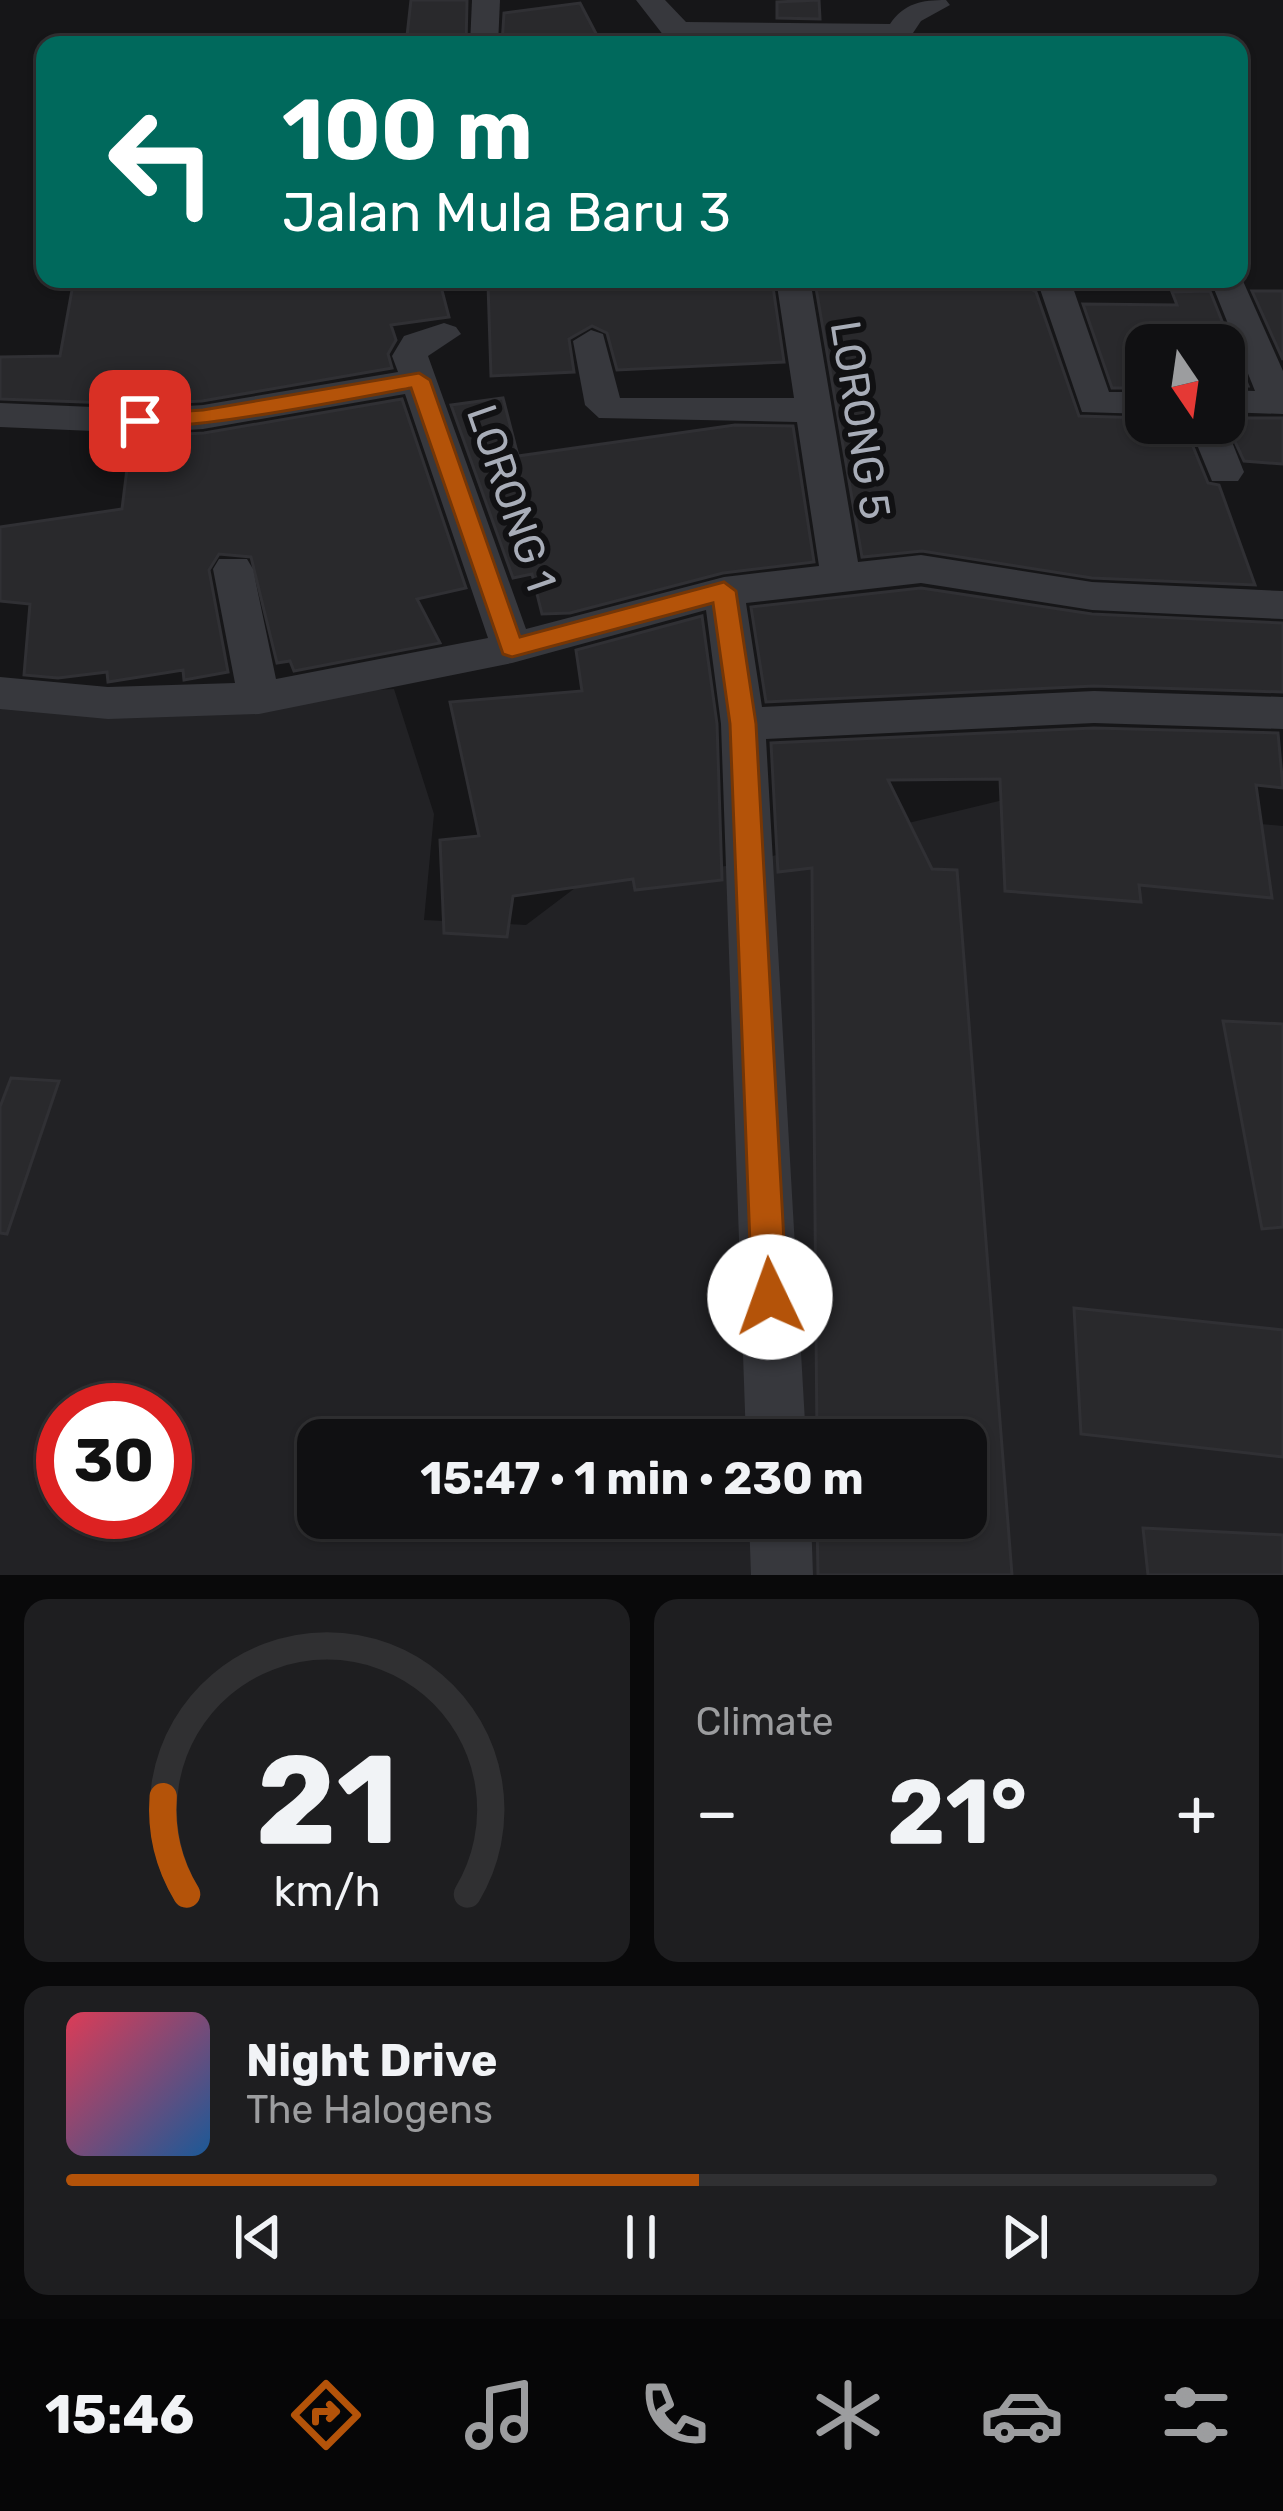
<!DOCTYPE html>
<meta charset="utf-8">
<style>
body{margin:0;font-family:Rubik,sans-serif;background:#1e1e20;color:#f1f3f6;height:100vh;display:flex;flex-direction:column;font-size:45px;white-space:nowrap}
*{box-sizing:border-box;margin:0}
p{font-size:39px;color:#9c9d9f}
.icon{flex:none;width:66px;height:66px;fill:none;stroke:currentColor;stroke-width:2;stroke-linecap:round;stroke-linejoin:round}
.map{position:relative;height:1575px;overflow:hidden}
.drawer{display:flex;flex-direction:column;gap:24px;padding:24px;background:#09090a;flex:1}
.drawer>*{flex:none}
.banner{position:absolute;left:36px;top:36px;width:1212px;height:252px;border-radius:24px;box-shadow:0 3px 9px #0004,0 0 0 3px #303032;background:#00695c;color:#fff;overflow:hidden}
.needle{width:78px;rotate:167deg}
.fabs{position:absolute;left:1125px;top:324px;display:grid;gap:24px}
.fabs a{display:grid;place-items:center;width:120px;height:120px;border-radius:24px;background:#101012;box-shadow:0 3px 9px #0004,0 0 0 3px #303032;font-size:60px}
.speed{position:absolute;left:36px;top:1383px;display:flex;gap:24px;font-size:60px;font-weight:700;text-align:center}
.speed>*{display:grid;place-content:center;width:156px;height:156px;border-radius:50%;background:#101012;box-shadow:0 3px 9px #0004,0 0 0 3px #303032;line-height:1}
.speed .limit{border:18px solid #d22;background:#fff;color:#111}
.pin{position:absolute;display:grid;place-items:center;width:102px;height:102px;color:#fff;margin:-51px;border-radius:24px;box-shadow:0 6px 18px #0006}
.me{position:absolute;width:132px;margin:-66px;rotate:357deg;stroke-linejoin:round;filter:drop-shadow(0 0 9px #0008)}
.turn{display:flex;align-items:center;gap:42px;height:252px;padding:0 48px;font-size:54px}
.turn .icon{width:156px;height:156px;stroke-width:2.5}
.turn b{display:block;font-size:84px;line-height:102px}
.big{font-size:90px;font-weight:700;line-height:1.1}
.drawer .tile{flex:1;display:flex;flex-direction:column;justify-content:center;gap:18px;min-width:0;padding:0 42px;border-radius:24px;background:#1e1e20}
.drawer .dial{align-items:center;gap:0}
.dial svg{height:312px;overflow:visible;fill:none;stroke:#303032;stroke-width:7;stroke-linecap:round;text-anchor:middle}
.dial text{fill:#f1f3f6;stroke:none}
.song{display:flex;align-items:center;gap:36px}
.cover{width:144px;height:144px;border-radius:18px;background:linear-gradient(135deg,hsl(350 70% 55%),hsl(210 70% 35%))}
.played{height:12px;border-radius:6px;background:linear-gradient(90deg,#b45309 55%,#303032 55%)}
.keys{display:flex;justify-content:space-around;direction:ltr}
.heat{display:flex;justify-content:space-between;align-items:center;font-size:66px;direction:ltr}
.drawer .tiles{flex:1;display:grid;gap:24px;grid-template-columns:1fr 1fr}
.tile:last-child{grid-column:span 2}
.trip{position:absolute;left:297px;top:1419px;width:690px;height:120px;border-radius:24px;background:#101012;box-shadow:0 3px 9px #0004,0 0 0 3px #303032;font-weight:700;line-height:120px;text-align:center}
.dock{display:flex;height:192px;justify-content:space-around;align-items:center;background:#060607;color:#9c9d9f}
.dock .icon{width:84px;height:84px}
.dock .on{color:#b45309}
.dock b{font-size:54px;color:#f1f3f6}
.map>svg:first-child{display:block}
</style>
<div class="map">
<svg width="1283" height="1575" viewBox="0 0 1283 1575">
<rect width="100%" height="100%" fill="#161618"/>
<path fill="#222225" fill-rule="evenodd" d="M 0,686 L 108,703 L 394,689 L 434,814 L 424,920 L 526,925 L 575,888 L 739,864 L 1003,800 L 1283,826 L 1283,1575 L 0,1575 ZM 63,1410 L 165,1410 L 165,1512 L 63,1512 ZM 318,1440 L 966,1440 L 966,1518 L 318,1518 Z"/>
<g fill="#29292c" stroke="#303034" stroke-width="3">
<path d="M 411,0 L 467,0 L 466,45 L 406,45 Z"/>
<path d="M 819,0 L 820,19 L 777,18 L 777,2 Z"/>
<path d="M 580,3 L 602,45 L 502,45 L 504,13 Z"/>
<path d="M 74,279 L 140,279 L 139,286 L 289,280 L 289,286 L 439,279 L 449,317 L 391,325 L 396,340 L 388,354 L 392,368 L 202,401 L 139,404 L 0,399 L 0,357 L 60,356 Z"/>
<path d="M 702,279 L 772,280 L 784,362 L 617,370 L 607,333 L 592,326 L 569,339 L 574,372 L 491,376 L 488,284 Z"/>
<path d="M 1020,283 L 1036,292 L 1079,416 L 1146,418 L 1146,427 L 1185,427 L 1208,483 L 1219,485 L 1255,585 L 1092,578 L 922,551 L 862,557 L 816,288 Z"/>
<path d="M 1210,291 L 1248,386 L 1224,386 L 1224,345 L 1146,345 L 1146,388 L 1112,388 L 1083,304 L 1177,305 L 1172,292 Z"/>
<path d="M 1252,291 L 1283,291 L 1283,360 Z"/>
<path d="M 503,398 L 518,456 L 735,425 L 793,426 L 814,562 L 723,573 L 570,613 L 542,614 L 532,574 L 513,578 L 451,405 Z"/>
<path d="M 402,399 L 466,588 L 417,599 L 440,643 L 294,671 L 290,661 L 277,663 L 251,557 L 219,554 L 209,570 L 228,672 L 184,680 L 183,670 L 108,682 L 107,672 L 58,678 L 24,675 L 30,604 L 0,601 L 0,527 L 122,509 L 131,437 L 204,433 Z"/>
<path d="M 1224,418 L 1283,418 L 1283,464 L 1244,461 Z"/>
<path d="M 921,588 L 1092,614 L 1283,623 L 1283,692 L 1094,686 L 766,702 L 751,607 Z"/>
<path d="M 702,616 L 717,724 L 722,880 L 635,890 L 633,879 L 513,896 L 507,937 L 444,933 L 440,840 L 479,836 L 450,702 L 582,691 L 576,650 Z"/>
<path d="M 1094,728 L 1278,733 L 1283,788 L 1256,785 L 1272,898 L 1139,885 L 1141,902 L 1005,891 L 1000,779 L 888,780 L 932,869 L 957,870 L 1012,1575 L 818,1575 L 817,1518 L 966,1518 L 966,1440 L 817,1440 L 812,868 L 778,872 L 771,743 Z"/>
<path d="M 1223,1021 L 1283,1024 L 1283,1227 L 1262,1229 Z"/>
<path d="M 11,1078 L 59,1081 L 7,1234 L 0,1233 L 0,1107 Z"/>
<path d="M 1074,1308 L 1283,1330 L 1283,1457 L 1081,1434 Z"/>
<path d="M 1143,1528 L 1283,1535 L 1283,1575 L 1148,1575 Z"/>
</g>
<g fill="none" stroke-linecap="round" stroke-linejoin="round">
<g fill="#37383d" fill-rule="evenodd">
<path d="M 472,0 L 500,0 L 498,45 L 470,45 Z"/>
<path d="M 636,0 L 665,0 L 686,22 L 890,24 C 904,3 922,0 946,0 L 950,5 L 921,21 L 909,39 L 899,41 L 696,37 L 700,45 L 671,45 Z"/>
<path d="M 1239,272 L 1283,371 L 1283,414 L 1224,412 L 1224,390 L 1255,391 L 1210,279 L 1239,279 Z"/>
<path d="M 776,279 L 810,279 L 858,562 L 921,555 L 1092,582 L 1283,591 L 1283,619 L 1092,610 L 921,583 L 746,603 L 762,707 L 1094,691 L 1283,697 L 1283,729 L 1094,723 L 766,739 L 806,1440 L 746,1440 L 721,724 L 706,610 L 512,663 L 259,714 L 108,719 L 0,709 L 0,677 L 108,687 L 235,683 L 213,569 L 219,559 L 247,559 L 253,569 L 276,679 L 488,638 L 405,394 L 203,429 L 139,433 L 0,427 L 0,403 L 139,409 L 203,405 L 398,372 L 392,356 L 404,336 L 444,323 L 456,327 L 461,334 L 428,356 L 526,629 L 724,577 L 819,566 L 797,422 L 599,418 L 585,405 L 573,341 L 591,330 L 603,334 L 620,398 L 794,398 Z"/>
<path d="M 1021,279 L 1070,279 L 1109,392 L 1146,392 L 1146,414 L 1082,412 L 1040,289 Z"/>
<path d="M 1188,423 L 1224,422 L 1244,472 L 1238,481 L 1212,481 Z"/>
<path d="M 749,1518 L 811,1518 L 813,1575 L 751,1575 Z"/>
</g>
</g>
<path fill="#b45309" stroke="#753606" stroke-width="3" d="M 419,373 L 430,380 L 520,637 L 724,582 L 736,591 L 756,724 L 787,1297 L 782,1309 L 770,1314 L 757,1309 L 752,1297 L 730,724 L 713,603 L 512,657 L 503,654 L 411,388 C 368,395 151,441 128,421 L 140,414 L 203,410 Z"/>
<g text-anchor="middle" dominant-baseline="central" stroke-width="12" stroke-linejoin="round" paint-order="stroke">
<g font-size="42" fill="#a8adb8" stroke="#111113">
<text transform="translate(860 420) rotate(81)">LORONG 5</text>
<text transform="translate(511 498) rotate(71)">LORONG 1</text>
</g>
</g>
</svg>
<div class="fabs">
<a><svg class="needle" viewBox="-14 -14 28 28"><path d="M0-13l5 13h-10z" fill="#e53935"/><path d="M0 13l5-13h-10z" fill="#9c9d9f"/></svg></a>
</div>
<div class="speed"><div class="limit">30</div></div>
<div class="pin" style="left:140px;top:421px;background:#d93025"><svg class="icon" aria-label="arrive" viewBox="0 0 24 24"><path d="M6 21V4h12l-3 4 3 4H6"/></svg></div>
<svg class="me" style="left:770px;top:1297px" viewBox="-20 -20 40 40"><circle r="19" fill="#fff"/><path d="M0-13L10 11 0 6-10 11z" fill="#b45309"/></svg>
<div class="trip">15:47 · 1 min · 230 m</div>
<div class="banner">
<div class="turn"><svg class="icon" aria-label="left" viewBox="0 0 24 24"><path d="M17 20v-9H6M10 6l-5 5 5 5"/></svg><div><b>100 m</b>Jalan Mula Baru 3</div></div>
</div>
</div>
<section class="drawer">
<div class="tiles">
<div class="tile dial"><svg viewBox="0 0 100 80">
<path d="M14 69A42 42 0 1 1 86 69"/>
<path d="M14 69A42 42 0 0 1 8 44" stroke="#b45309"/>
<text x="50" y="56" font-size="32" font-weight="700">21</text>
<text x="50" y="72" font-size="11">km/h</text>
</svg></div>
<div class="tile"><p>Climate</p>
<div class="heat"><a>−</a><b class="big">21°</b><a>+</a></div>
</div>
<div class="tile">
<div class="song"><i class="cover"></i><div><b>Night Drive</b><p>The Halogens</p></div></div>
<div class="played"></div>
<div class="keys"><svg class="icon" aria-label="previous" viewBox="0 0 24 24"><path d="M18 5L8 12l10 7zM5 5v14"/></svg><svg class="icon" aria-label="pause" viewBox="0 0 24 24"><path d="M8 5v14M16 5v14"/></svg><svg class="icon" aria-label="next" viewBox="0 0 24 24"><path d="M6 5l10 7-10 7zM19 5v14"/></svg></div>
</div>
</div>
</section>
<nav class="dock">
<b>15:46</b>
<svg class="icon on" aria-label="directions" viewBox="0 0 24 24"><path d="M12 3l9 9-9 9-9-9zM9 14v-3h6M13 9l2 2-2 2"/></svg>
<svg class="icon" aria-label="music" viewBox="0 0 24 24"><path d="M9 18V5l10-2v13"/><circle cx="6" cy="18" r="3"/><circle cx="16" cy="16" r="3"/></svg>
<svg class="icon" aria-label="phone" viewBox="0 0 24 24"><path d="M5 4h4l2 5-3 2q2 4 5 5l2-3 5 2v4C11 20 4 13 5 4z"/></svg>
<svg class="icon" aria-label="climate" viewBox="0 0 24 24"><path d="M12 3v18M4 7l16 10M4 17L20 7"/></svg>
<svg class="icon" aria-label="car" viewBox="0 0 24 24"><path d="M5 17H2v-5l4-1 3-4h7l3 4 3 1v5h-3M9 17h6M6 11h13"/><circle cx="7" cy="17" r="2"/><circle cx="17" cy="17" r="2"/></svg>
<svg class="icon" aria-label="filters" viewBox="0 0 24 24"><path d="M4 7h16M4 17h16"/><circle cx="9" cy="7" r="2"/><circle cx="15" cy="17" r="2"/></svg>
</nav>
